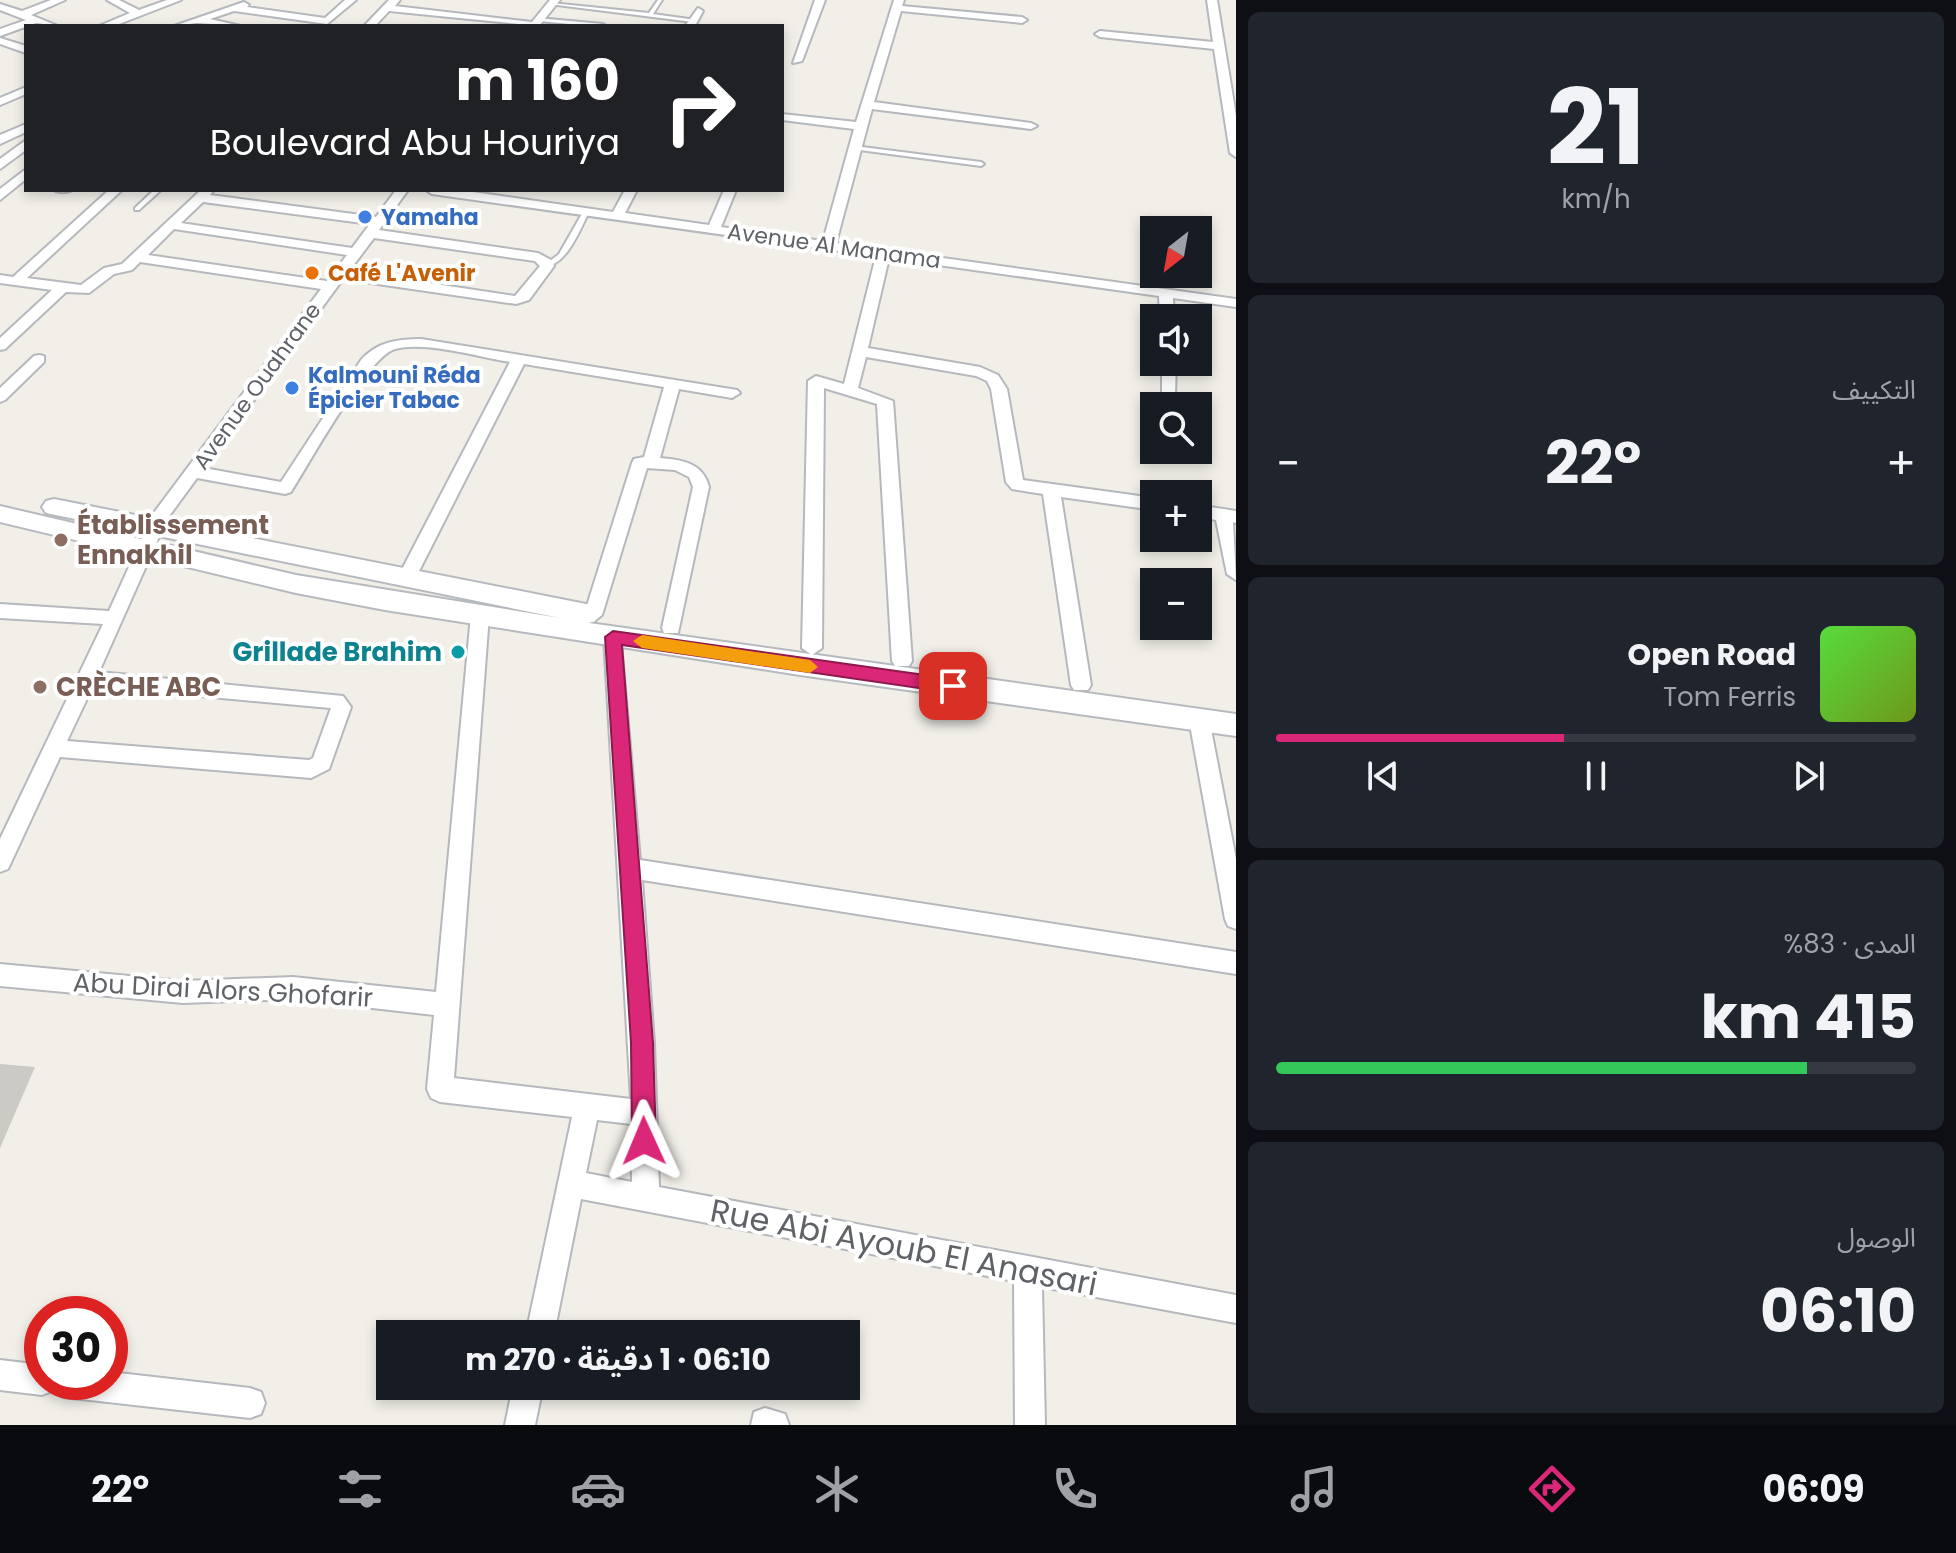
<!DOCTYPE html>
<html lang="ar">
<meta charset="utf-8">
<style>
body{margin:0;font-family:Poppins,"Noto Sans Arabic",sans-serif;background:#20242c;color:#f1f3f6;direction:rtl;height:100vh;display:flex;flex-direction:column;font-size:30px;white-space:nowrap}
*{box-sizing:border-box;margin:0}
p{font-size:26px;color:#9ea1a6}
.icon{flex:none;width:44px;height:44px;fill:none;stroke:currentColor;stroke-width:2;stroke-linecap:round;stroke-linejoin:round}
.map{position:relative;flex:1;overflow:hidden;direction:ltr}
.drawer{display:flex;flex-direction:column;gap:12px;padding:12px;background:#0d0f14;width:720px}
.drawer>*{flex:none}
.banner{position:absolute;left:24px;top:24px;width:760px;height:168px;border-radius:0px;box-shadow:0 4px 12px #0003;direction:rtl;background:#202124;color:#fff;overflow:hidden}
.needle{width:52px;rotate:211deg}
.buttons{position:absolute;left:1140px;top:216px;display:grid;gap:16px}
.buttons a{display:grid;place-items:center;width:72px;height:72px;border-radius:0px;background:#171b24;box-shadow:0 4px 12px #0003;font-size:40px}
.speed{position:absolute;left:24px;top:1296px;display:flex;gap:16px;font-size:40px;font-weight:700;text-align:center}
.speed>*{display:grid;place-content:center;width:104px;height:104px;border-radius:50%;background:#171b24;box-shadow:0 4px 12px #0003;line-height:1}
.speed .limit{border:12px solid #d22;background:#fff;color:#111}
.pin{position:absolute;display:grid;place-items:center;width:68px;height:68px;color:#fff;margin:-34px;border-radius:16px;box-shadow:0 4px 12px #0006}
.me{position:absolute;width:88px;margin:-44px;rotate:359deg;stroke-linejoin:round;filter:drop-shadow(0 0 6px #0008)}
.turn{display:flex;align-items:center;gap:28px;height:168px;padding:0 32px;font-size:36px}
.turn .icon{width:104px;height:104px;stroke-width:2.5}
.turn b{display:block;font-size:56px;line-height:68px}
.big{font-size:60px;font-weight:700;line-height:1.1}
.drawer .tile{flex:1;display:flex;flex-direction:column;justify-content:center;gap:12px;min-width:0;padding:0 28px;border-radius:12px;background:#20242c}
.drawer .dial{align-items:center;gap:0}
.dial b{font-size:104px;line-height:1}
.song{display:flex;align-items:center;gap:24px}
.cover{width:96px;height:96px;border-radius:12px;background:linear-gradient(135deg,hsl(110 70% 55%),hsl(80 70% 35%))}
.played{height:8px;border-radius:4px;background:linear-gradient(90deg,#db2777 45%,#363941 45%)}
.keys{display:flex;justify-content:space-around;direction:ltr}
.heat{display:flex;justify-content:space-between;align-items:center;font-size:44px;direction:ltr}
.charge{height:12px;border-radius:6px;background:linear-gradient(90deg,#34c759 83%,#363941 0)}
.trip{position:absolute;left:376px;top:1320px;width:484px;height:80px;border-radius:0px;background:#171b24;box-shadow:0 4px 12px #0003;font-weight:700;line-height:80px;text-align:center;direction:rtl}
.menu{display:flex;height:128px;justify-content:space-around;align-items:center;background:#090b0e;color:#9ea1a6}
.menu .icon{width:56px;height:56px}
.menu .selected{color:#db2777}
.menu b{font-size:36px;color:#f1f3f6}
main{display:flex;flex:1;min-height:0}
.map>svg:first-child{display:block}
</style>
<main>
<section class="drawer">
<div class="tile dial"><b>21</b><p>km/h</p></div>
<div class="tile"><p>التكييف</p>
<div class="heat"><a>−</a><b class="big">22°</b><a>+</a></div>
</div>
<div class="tile">
<div class="song"><i class="cover"></i><div><b>Open Road</b><p>Tom Ferris</p></div></div>
<div class="played"></div>
<div class="keys"><svg class="icon" aria-label="previous" viewBox="0 0 24 24"><path d="M18 5L8 12l10 7zM5 5v14"/></svg><svg class="icon" aria-label="pause" viewBox="0 0 24 24"><path d="M8 5v14M16 5v14"/></svg><svg class="icon" aria-label="next" viewBox="0 0 24 24"><path d="M6 5l10 7-10 7zM19 5v14"/></svg></div>
</div>
<div class="tile"><p>المدى · 83%</p><b class="big">415 km</b><div class="charge"></div></div>
<div class="tile"><p>الوصول</p><b class="big">06:10</b></div>
</section>
<div class="map">
<svg width="1236" height="1425" viewBox="0 0 1236 1425">
<rect width="100%" height="100%" fill="#f1efe8"/>
<path fill="#cccac5" d="M 0,1064 L 35,1067 L 0,1148 Z"/>
<g fill="none" stroke-linecap="round" stroke-linejoin="round">
<defs>
<g id="lane">
<path d="M 658,0 L 662,0 L 653,14 L 696,20 L 693,22 L 549,4 L 551,3 L 649,13 Z"/>
<path d="M 537,18 L 603,24 L 606,26 L 589,26 L 539,21 Z"/>
<path d="M 854,146 L 981,162 L 984,164 L 981,166 L 852,149 L 852,147 Z"/>
<path d="M 54,190 L 72,190 C 68,193 58,193 54,190 Z"/>
<path d="M 154,190 L 161,190 L 139,210 L 135,210 L 135,208 Z"/>
<path d="M 586,210 L 589,212 C 579,231 568,263 545,267 L 545,265 L 559,254 L 583,212 Z"/>
</g>
<g id="street">
<path d="M 51,0 L 65,0 L 31,15 L 58,26 L 36,23 L 0,36 L 0,29 L 26,20 L 0,10 L 0,4 L 22,11 Z"/>
<path d="M 107,0 L 119,0 L 139,10 L 167,0 L 181,0 L 114,26 L 99,26 L 130,13 Z"/>
<path d="M 345,0 L 356,0 L 327,24 L 234,11 L 210,19 L 241,26 L 197,23 L 174,26 L 244,2 L 249,5 L 247,7 L 325,18 Z"/>
<path d="M 389,0 L 400,0 L 395,6 L 532,22 L 550,0 L 560,0 L 539,26 L 389,11 L 375,26 L 364,26 Z"/>
<path d="M 815,0 L 825,0 L 802,61 L 793,63 Z"/>
<path d="M 894,0 L 904,0 L 902,6 L 1022,17 L 1027,20 L 1022,23 L 901,11 L 874,102 L 1031,123 L 1037,126 L 1031,129 L 872,109 L 836,243 L 1236,299 L 1236,307 L 1173,298 L 1174,318 L 1160,318 L 1159,296 L 889,258 L 868,348 L 980,367 L 998,375 L 1007,389 L 1023,480 L 1154,498 L 1154,510 L 1061,497 L 1091,685 L 1088,690 L 1074,690 L 1071,685 L 1043,494 L 1012,489 L 1006,482 L 991,389 L 987,381 L 976,376 L 866,357 L 858,388 L 893,401 L 912,661 L 909,666 L 895,666 L 892,661 L 877,404 L 824,388 L 822,648 L 812,655 L 802,648 L 808,381 L 816,376 L 844,384 L 876,256 L 432,194 L 426,190 L 459,190 L 613,212 L 625,190 L 637,190 L 625,213 L 709,225 L 724,190 L 736,190 L 721,227 L 823,241 L 854,129 L 782,120 L 782,114 L 856,122 Z"/>
<path d="M 1207,0 L 1217,0 L 1236,116 L 1236,157 L 1230,153 L 1214,49 L 1100,37 L 1095,34 L 1100,31 L 1213,42 Z"/>
<path d="M 698,8 L 703,11 L 695,26 L 685,26 Z"/>
<path d="M 0,38 L 26,46 L 26,53 L 0,44 Z"/>
<path d="M 26,87 L 26,94 L 0,105 L 0,98 Z"/>
<path d="M 26,124 L 26,132 L 0,144 L 0,135 Z"/>
<path d="M 26,140 L 26,150 L 0,169 L 0,159 Z"/>
<path d="M 26,169 L 26,179 L 0,200 L 0,189 Z"/>
<path d="M 109,190 L 122,190 L 27,278 L 81,285 L 104,268 L 122,264 L 201,190 L 214,190 L 210,195 L 376,217 L 396,190 L 408,190 L 379,230 L 538,253 L 553,261 L 554,266 L 529,300 L 516,304 L 343,279 L 204,468 L 281,482 L 361,360 C 377,342 397,339 421,339 L 737,390 L 740,393 L 732,398 L 679,389 L 660,458 C 683,460 703,463 709,487 L 678,633 L 664,633 L 662,628 L 693,487 L 689,477 L 675,470 L 647,468 L 602,615 L 593,622 L 584,615 L 632,463 L 634,459 L 644,457 L 664,387 L 524,364 L 415,579 L 406,585 L 397,579 L 510,362 C 478,357 426,341 395,349 C 368,356 309,464 291,492 L 285,494 L 197,478 L 167,519 L 99,672 L 343,696 L 351,707 L 329,769 L 311,778 L 60,757 L 8,869 L 0,872 L 0,839 L 103,624 L 0,618 L 0,604 L 109,611 L 153,514 L 321,289 L 140,262 L 132,270 L 114,274 L 89,293 L 66,292 L 5,349 L 0,350 L 0,338 L 52,290 L 0,283 L 0,275 L 13,277 ZM 203,202 L 370,224 L 352,248 L 181,223 ZM 174,229 L 347,255 L 327,281 L 148,255 ZM 374,238 L 535,261 L 540,266 L 515,296 L 349,271 ZM 93,686 L 330,708 L 331,708 L 313,758 L 309,760 L 67,741 Z"/>
<path d="M 39,355 L 44,356 L 44,362 L 5,400 L 0,402 L 0,388 L 34,356 Z"/>
<path d="M 1162,362 L 1176,362 L 1175,395 L 1165,395 L 1162,392 Z"/>
<path d="M 1198,505 L 1236,511 L 1236,523 L 1233,522 L 1236,580 L 1227,574 L 1216,520 L 1198,517 Z"/>
<path d="M 480,608 L 489,615 L 454,1078 L 631,1099 L 604,637 L 613,630 L 620,632 L 640,860 L 1236,952 L 1236,974 L 642,880 L 654,1043 L 659,1187 L 1236,1295 L 1236,1323 L 1042,1287 L 1045,1425 L 1015,1425 L 1014,1281 L 581,1199 L 554,1334 L 526,1334 L 572,1117 L 440,1102 L 431,1098 L 427,1089 L 434,1015 L 293,999 L 183,1003 L 0,986 L 0,964 L 183,981 L 293,977 L 436,992 L 471,615 ZM 597,1120 L 631,1124 L 632,1182 L 586,1173 Z"/>
<path d="M 1199,711 L 1206,713 L 1209,719 L 1236,859 L 1236,929 L 1228,926 L 1225,919 L 1189,719 L 1192,713 Z"/>
<path d="M 0,1360 L 42,1365 L 42,1382 L 110,1382 L 110,1372 L 250,1388 L 261,1392 L 265,1403 L 261,1414 L 250,1418 L 63,1397 L 52,1391 L 42,1395 L 0,1390 Z"/>
<path d="M 513,1386 L 543,1386 L 535,1425 L 505,1425 Z"/>
<path d="M 765,1408 L 785,1414 L 789,1425 L 751,1425 L 754,1412 Z"/>
</g>
<path id="secondary" d="M 54,499 L 586,604 L 595,607 L 599,614 L 595,621 L 589,623 L 1236,714 L 1236,736 L 800,675 L 385,610 L 296,593 L 0,522 L 0,506 L 296,575 L 560,618 L 46,513 L 42,507 L 46,501 Z"/>
</defs>
<use href="#lane" stroke="#b5b8bc" stroke-width="4"/>
<use href="#street" stroke="#b5b8bc" stroke-width="4"/>
<use href="#secondary" stroke="#b6babf" stroke-width="4"/>
<use href="#lane" fill="#fff" fill-rule="evenodd"/>
<use href="#street" fill="#fff" fill-rule="evenodd"/>
<use href="#secondary" fill="#fff" fill-rule="evenodd"/>
</g>
<path fill="#db2777" stroke="#8e194d" stroke-width="2" d="M 613,631 L 953,679 L 962,686 L 953,693 L 622,645 L 653,1043 L 656,1141 L 653,1150 L 644,1153 L 636,1150 L 632,1141 L 631,1043 L 605,637 Z"/>
<path fill="#f59e0b" d="M 642,635 L 810,660 L 818,667 L 810,673 L 642,648 L 633,641 Z"/>
<g fill="#3f7fe0" stroke="#fff" stroke-width="3">
<circle cx="365" cy="217" r="8"/>
<circle cx="292" cy="388" r="8"/>
</g>
<circle fill="#e8710a" stroke="#fff" stroke-width="3" cx="312" cy="273" r="8"/>
<g fill="#8d6e63" stroke="#fff" stroke-width="3">
<circle cx="61" cy="540" r="8"/>
<circle cx="40" cy="687" r="8"/>
</g>
<circle fill="#0f9aa8" stroke="#fff" stroke-width="3" cx="458" cy="652" r="8"/>
<g text-anchor="middle" dominant-baseline="central" stroke-width="8" stroke-linejoin="round" paint-order="stroke">
<g font-size="22" font-weight="bold" fill="#366cbe" stroke="#fff" text-anchor="start">
<text x="381" y="217">Yamaha</text>
<text x="308" y="375">Kalmouni Réda<tspan x="308" dy="25">Épicier Tabac</tspan></text>
</g>
<g font-size="22" fill="#5f6368" stroke="#fff">
<text transform="translate(834 246) rotate(8)">Avenue Al Manama</text>
<text transform="translate(257 386) rotate(-54)">Avenue Ouahrane</text>
</g>
<g font-size="22" font-weight="bold" fill="#c56008" stroke="#fff" text-anchor="start">
<text x="328" y="273">Café L'Avenir</text>
</g>
<g font-size="26" font-weight="bold" fill="#785e54" stroke="#fff" text-anchor="start">
<text x="77" y="525">Établissement<tspan x="77" dy="30">Ennakhil</tspan></text>
<text x="56" y="687">CRÈCHE ABC</text>
</g>
<g font-size="26" font-weight="bold" fill="#0d838f" stroke="#fff" text-anchor="end">
<text x="442" y="652">Grillade Brahim</text>
</g>
<g font-size="26" fill="#5f6368" stroke="#fff">
<text transform="translate(223 990) rotate(3)">Abu Dirai Alors Ghofarir</text>
</g>
<g font-size="32" fill="#5f6368" stroke="#fff">
<text transform="translate(904 1247) rotate(11)">Rue Abi Ayoub El Anasari</text>
</g>
</g>
</svg>
<div class="buttons">
<a><svg class="needle" viewBox="-14 -14 28 28"><path d="M0-13l5 13h-10z" fill="#e53935"/><path d="M0 13l5-13h-10z" fill="#9ea1a6"/></svg></a>
<a><svg class="icon" aria-label="sound" viewBox="0 0 24 24"><path d="M4 9h4l5-4v14l-5-4H4zM17 9q2 3 0 6"/></svg></a>
<a><svg class="icon" aria-label="search" viewBox="0 0 24 24"><circle cx="10" cy="10" r="6"/><path d="M15 15l6 6"/></svg></a>
<a>+</a>
<a>−</a>
</div>
<div class="speed"><div class="limit">30</div></div>
<div class="pin" style="left:953px;top:686px;background:#d93025"><svg class="icon" aria-label="arrive" viewBox="0 0 24 24"><path d="M6 21V4h12l-3 4 3 4H6"/></svg></div>
<svg class="me" style="left:644px;top:1141px" viewBox="-20 -20 40 40"><path d="M0-17L14 15 0 8-14 15z" fill="#db2777" stroke="#fff" stroke-width="4"/></svg>
<div class="trip">06:10 · 1 دقيقة · 270 m</div>
<div class="banner">
<div class="turn"><svg class="icon" aria-label="right" viewBox="0 0 24 24"><path d="M7 20v-9h11M14 6l5 5-5 5"/></svg><div><b>160 m</b>Boulevard Abu Houriya</div></div>
</div>
</div>
</main>
<nav class="menu">
<b>06:09</b>
<svg class="icon selected" aria-label="directions" viewBox="0 0 24 24"><path d="M12 3l9 9-9 9-9-9zM9 14v-3h6M13 9l2 2-2 2"/></svg>
<svg class="icon" aria-label="music" viewBox="0 0 24 24"><path d="M9 18V5l10-2v13"/><circle cx="6" cy="18" r="3"/><circle cx="16" cy="16" r="3"/></svg>
<svg class="icon" aria-label="phone" viewBox="0 0 24 24"><path d="M5 4h4l2 5-3 2q2 4 5 5l2-3 5 2v4C11 20 4 13 5 4z"/></svg>
<svg class="icon" aria-label="climate" viewBox="0 0 24 24"><path d="M12 3v18M4 7l16 10M4 17L20 7"/></svg>
<svg class="icon" aria-label="car" viewBox="0 0 24 24"><path d="M5 17H2v-5l4-1 3-4h7l3 4 3 1v5h-3M9 17h6M6 11h13"/><circle cx="7" cy="17" r="2"/><circle cx="17" cy="17" r="2"/></svg>
<svg class="icon" aria-label="filters" viewBox="0 0 24 24"><path d="M4 7h16M4 17h16"/><circle cx="9" cy="7" r="2"/><circle cx="15" cy="17" r="2"/></svg>
<b>22°</b>
</nav>
